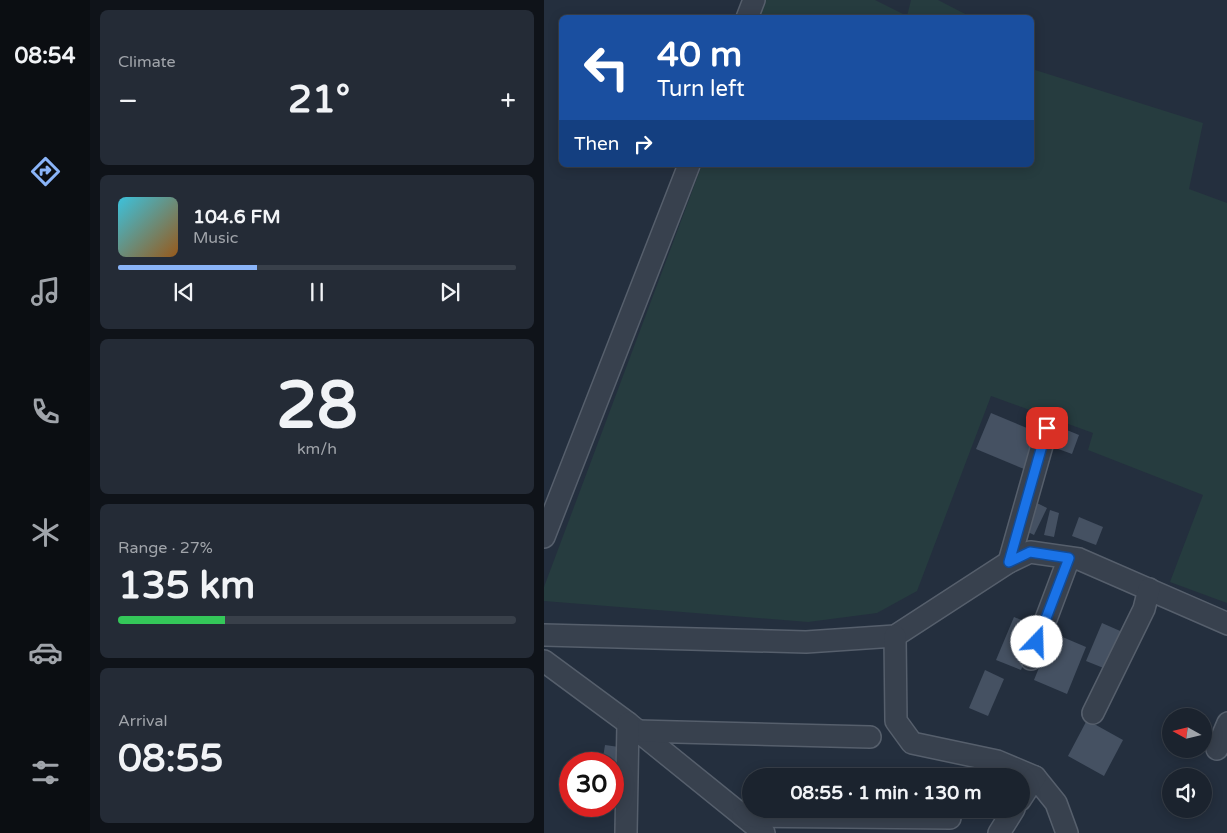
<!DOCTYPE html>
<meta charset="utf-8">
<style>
body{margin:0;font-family:"Varela Round",sans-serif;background:#242b36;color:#f1f3f6;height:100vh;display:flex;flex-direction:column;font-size:19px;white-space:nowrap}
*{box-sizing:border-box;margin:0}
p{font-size:16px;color:#a0a4aa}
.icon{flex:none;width:28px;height:28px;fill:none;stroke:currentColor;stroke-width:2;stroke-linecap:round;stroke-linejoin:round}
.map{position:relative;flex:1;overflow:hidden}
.sheet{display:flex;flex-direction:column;gap:10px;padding:10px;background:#0f1319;width:454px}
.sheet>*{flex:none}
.top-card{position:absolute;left:15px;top:15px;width:475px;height:152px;border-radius:8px;box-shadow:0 2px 12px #0003,0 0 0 1px #39404a;background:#1a4fa0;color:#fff;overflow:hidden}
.needle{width:32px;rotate:278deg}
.buttons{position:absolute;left:618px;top:708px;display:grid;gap:10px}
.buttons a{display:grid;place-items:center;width:50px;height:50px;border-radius:50%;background:#1b232e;box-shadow:0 2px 12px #0003,0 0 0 1px #39404a;font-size:25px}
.speed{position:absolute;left:15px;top:752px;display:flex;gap:10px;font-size:25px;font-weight:700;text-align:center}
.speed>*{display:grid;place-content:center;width:65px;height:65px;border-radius:50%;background:#1b232e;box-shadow:0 2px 12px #0003,0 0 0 1px #39404a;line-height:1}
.speed .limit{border:8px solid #d22;background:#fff;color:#111}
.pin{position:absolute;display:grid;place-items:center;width:42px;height:42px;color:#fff;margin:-21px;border-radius:10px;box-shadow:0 2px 8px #0006}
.me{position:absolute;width:55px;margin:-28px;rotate:21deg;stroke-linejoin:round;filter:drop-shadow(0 0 4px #0008)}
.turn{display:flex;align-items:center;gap:18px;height:105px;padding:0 15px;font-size:22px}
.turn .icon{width:65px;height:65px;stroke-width:2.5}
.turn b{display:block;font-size:35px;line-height:42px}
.then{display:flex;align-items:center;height:48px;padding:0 15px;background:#0003;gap:10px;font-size:19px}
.big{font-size:38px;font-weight:800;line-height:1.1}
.sheet .widget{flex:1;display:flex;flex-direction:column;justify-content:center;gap:8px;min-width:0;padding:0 18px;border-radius:8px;background:#242b36}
.sheet .dial{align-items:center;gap:0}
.dial b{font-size:65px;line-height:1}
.song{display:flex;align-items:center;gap:15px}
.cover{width:60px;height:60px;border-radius:8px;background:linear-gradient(135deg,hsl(190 70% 55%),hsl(30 70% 35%))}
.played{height:5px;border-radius:2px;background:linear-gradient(90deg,#8ab4f8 35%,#39404a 35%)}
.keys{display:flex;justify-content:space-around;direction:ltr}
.heat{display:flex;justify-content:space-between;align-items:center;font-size:28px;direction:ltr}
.charge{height:8px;border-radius:4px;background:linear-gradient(90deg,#34c759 27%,#39404a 0)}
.trip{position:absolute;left:198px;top:768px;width:288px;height:50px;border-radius:25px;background:#1b232e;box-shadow:0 2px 12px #0003,0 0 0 1px #39404a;font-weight:800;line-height:50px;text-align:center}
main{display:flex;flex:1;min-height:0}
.dock{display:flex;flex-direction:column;width:90px;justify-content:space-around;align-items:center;background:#0b0e12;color:#a0a4aa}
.dock .icon{width:35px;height:35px}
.dock .active{color:#8ab4f8}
.dock b{font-size:22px;color:#f1f3f6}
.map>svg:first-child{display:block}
</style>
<main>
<nav class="dock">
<b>08:54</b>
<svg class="icon active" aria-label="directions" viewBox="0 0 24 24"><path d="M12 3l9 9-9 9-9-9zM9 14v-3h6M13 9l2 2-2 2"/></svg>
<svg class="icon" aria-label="music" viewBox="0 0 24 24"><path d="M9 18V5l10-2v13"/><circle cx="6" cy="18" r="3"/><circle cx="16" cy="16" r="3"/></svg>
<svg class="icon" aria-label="phone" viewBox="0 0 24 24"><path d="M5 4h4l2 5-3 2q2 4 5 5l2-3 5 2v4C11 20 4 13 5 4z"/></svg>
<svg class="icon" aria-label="climate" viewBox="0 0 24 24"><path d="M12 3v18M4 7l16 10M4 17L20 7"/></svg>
<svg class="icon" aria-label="car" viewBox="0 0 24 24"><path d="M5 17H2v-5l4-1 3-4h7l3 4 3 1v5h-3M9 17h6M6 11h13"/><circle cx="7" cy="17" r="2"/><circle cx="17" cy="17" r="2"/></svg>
<svg class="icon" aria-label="filters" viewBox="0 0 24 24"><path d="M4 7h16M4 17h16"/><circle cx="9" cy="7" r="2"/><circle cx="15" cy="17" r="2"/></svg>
</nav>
<section class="sheet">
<div class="widget"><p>Climate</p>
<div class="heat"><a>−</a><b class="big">21°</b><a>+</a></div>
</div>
<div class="widget">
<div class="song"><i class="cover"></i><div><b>104.6 FM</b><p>Music</p></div></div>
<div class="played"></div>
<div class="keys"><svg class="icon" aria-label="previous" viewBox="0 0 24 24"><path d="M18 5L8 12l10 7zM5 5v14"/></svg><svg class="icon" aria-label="pause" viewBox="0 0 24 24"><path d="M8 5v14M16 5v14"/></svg><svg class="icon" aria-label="next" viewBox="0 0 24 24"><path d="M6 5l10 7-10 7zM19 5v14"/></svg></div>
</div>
<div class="widget dial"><b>28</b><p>km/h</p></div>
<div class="widget"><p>Range · 27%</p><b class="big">135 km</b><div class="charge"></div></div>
<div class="widget"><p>Arrival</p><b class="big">08:55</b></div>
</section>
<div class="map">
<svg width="684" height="833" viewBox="0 0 684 833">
<rect width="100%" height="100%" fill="#242f3e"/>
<g fill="#263c3f">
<path d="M 220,0 L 331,0 L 363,16 L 367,0 L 394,0 L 427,17 L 214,18 Z"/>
<path d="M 488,69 L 659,123 L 645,189 L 683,203 L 683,603 L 626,582 L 659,495 L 544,450 L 549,433 L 447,396 L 373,591 L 333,613 L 264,622 L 0,601 L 0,587 L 158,165 L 488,165 Z"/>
</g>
<g fill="#455162">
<path d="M 447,413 L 495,433 L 480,469 L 432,449 Z"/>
<path d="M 513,426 L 535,435 L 528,454 L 506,446 Z"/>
<path d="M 491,502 L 503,508 L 490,535 L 478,529 Z"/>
<path d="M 506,510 L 515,513 L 510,537 L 500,535 Z"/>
<path d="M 535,517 L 559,527 L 552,545 L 528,536 Z"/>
<path d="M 470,617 L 494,627 L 477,670 L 452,660 Z"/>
<path d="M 558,623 L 583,634 L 567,671 L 542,661 Z"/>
<path d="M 509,633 L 542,647 L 523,694 L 490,680 Z"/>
<path d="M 441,670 L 460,679 L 444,716 L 425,708 Z"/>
<path d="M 543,720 L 579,740 L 560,776 L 524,756 Z"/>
<path d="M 61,745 L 75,747 L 72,770 L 69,770 L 69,764 L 58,764 Z"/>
</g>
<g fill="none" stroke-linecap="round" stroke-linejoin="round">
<defs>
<g id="minor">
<path d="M 203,18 L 210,0"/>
<path d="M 0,537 L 145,165"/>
<path d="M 465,562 L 503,428"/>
<path d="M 0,635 L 262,642 L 351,636 L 465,562 L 486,552 L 535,559 L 684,624"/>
<path d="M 351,636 L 352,721 L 368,743 L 453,761 L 491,777 L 512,803 L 523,833"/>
<path d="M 487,659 L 525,558"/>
<path d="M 0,661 L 84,723 L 220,833"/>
<path d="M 549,713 L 600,609 L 605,589"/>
<path d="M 94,731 L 326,737"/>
<path d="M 673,749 L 684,723"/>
<path d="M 476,800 L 491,777"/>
<path d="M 199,816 L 406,818"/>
<path d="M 82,833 L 84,723"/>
<path d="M 455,833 L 470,809"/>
</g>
</defs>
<use href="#minor" stroke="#565f6c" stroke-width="24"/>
<use href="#minor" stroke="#38414e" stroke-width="21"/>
</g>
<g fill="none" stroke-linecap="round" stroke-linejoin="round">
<defs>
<path id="route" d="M 493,642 L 525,558 L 486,552 L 465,562 L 503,428"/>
</defs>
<use href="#route" stroke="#114b97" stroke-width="12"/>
<use href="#route" stroke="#1a73e8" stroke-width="9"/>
</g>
</svg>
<div class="buttons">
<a><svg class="needle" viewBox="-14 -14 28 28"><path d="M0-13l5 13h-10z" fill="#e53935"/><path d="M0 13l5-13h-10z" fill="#a0a4aa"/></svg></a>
<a><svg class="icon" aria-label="sound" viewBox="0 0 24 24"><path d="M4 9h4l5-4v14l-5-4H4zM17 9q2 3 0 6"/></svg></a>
</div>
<div class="speed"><div class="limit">30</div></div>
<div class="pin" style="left:503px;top:428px;background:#d93025"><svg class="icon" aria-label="arrive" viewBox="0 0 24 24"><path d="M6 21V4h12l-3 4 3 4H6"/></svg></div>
<svg class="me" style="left:493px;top:642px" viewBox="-20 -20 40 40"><circle r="19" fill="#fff"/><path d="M0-13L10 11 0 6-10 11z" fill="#1a73e8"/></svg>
<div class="trip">08:55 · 1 min · 130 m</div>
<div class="top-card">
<div class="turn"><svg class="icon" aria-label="left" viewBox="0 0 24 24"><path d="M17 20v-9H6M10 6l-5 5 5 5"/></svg><div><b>40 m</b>Turn left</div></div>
<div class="then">Then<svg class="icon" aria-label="right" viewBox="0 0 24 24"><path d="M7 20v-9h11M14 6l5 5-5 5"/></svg></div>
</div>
</div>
</main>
